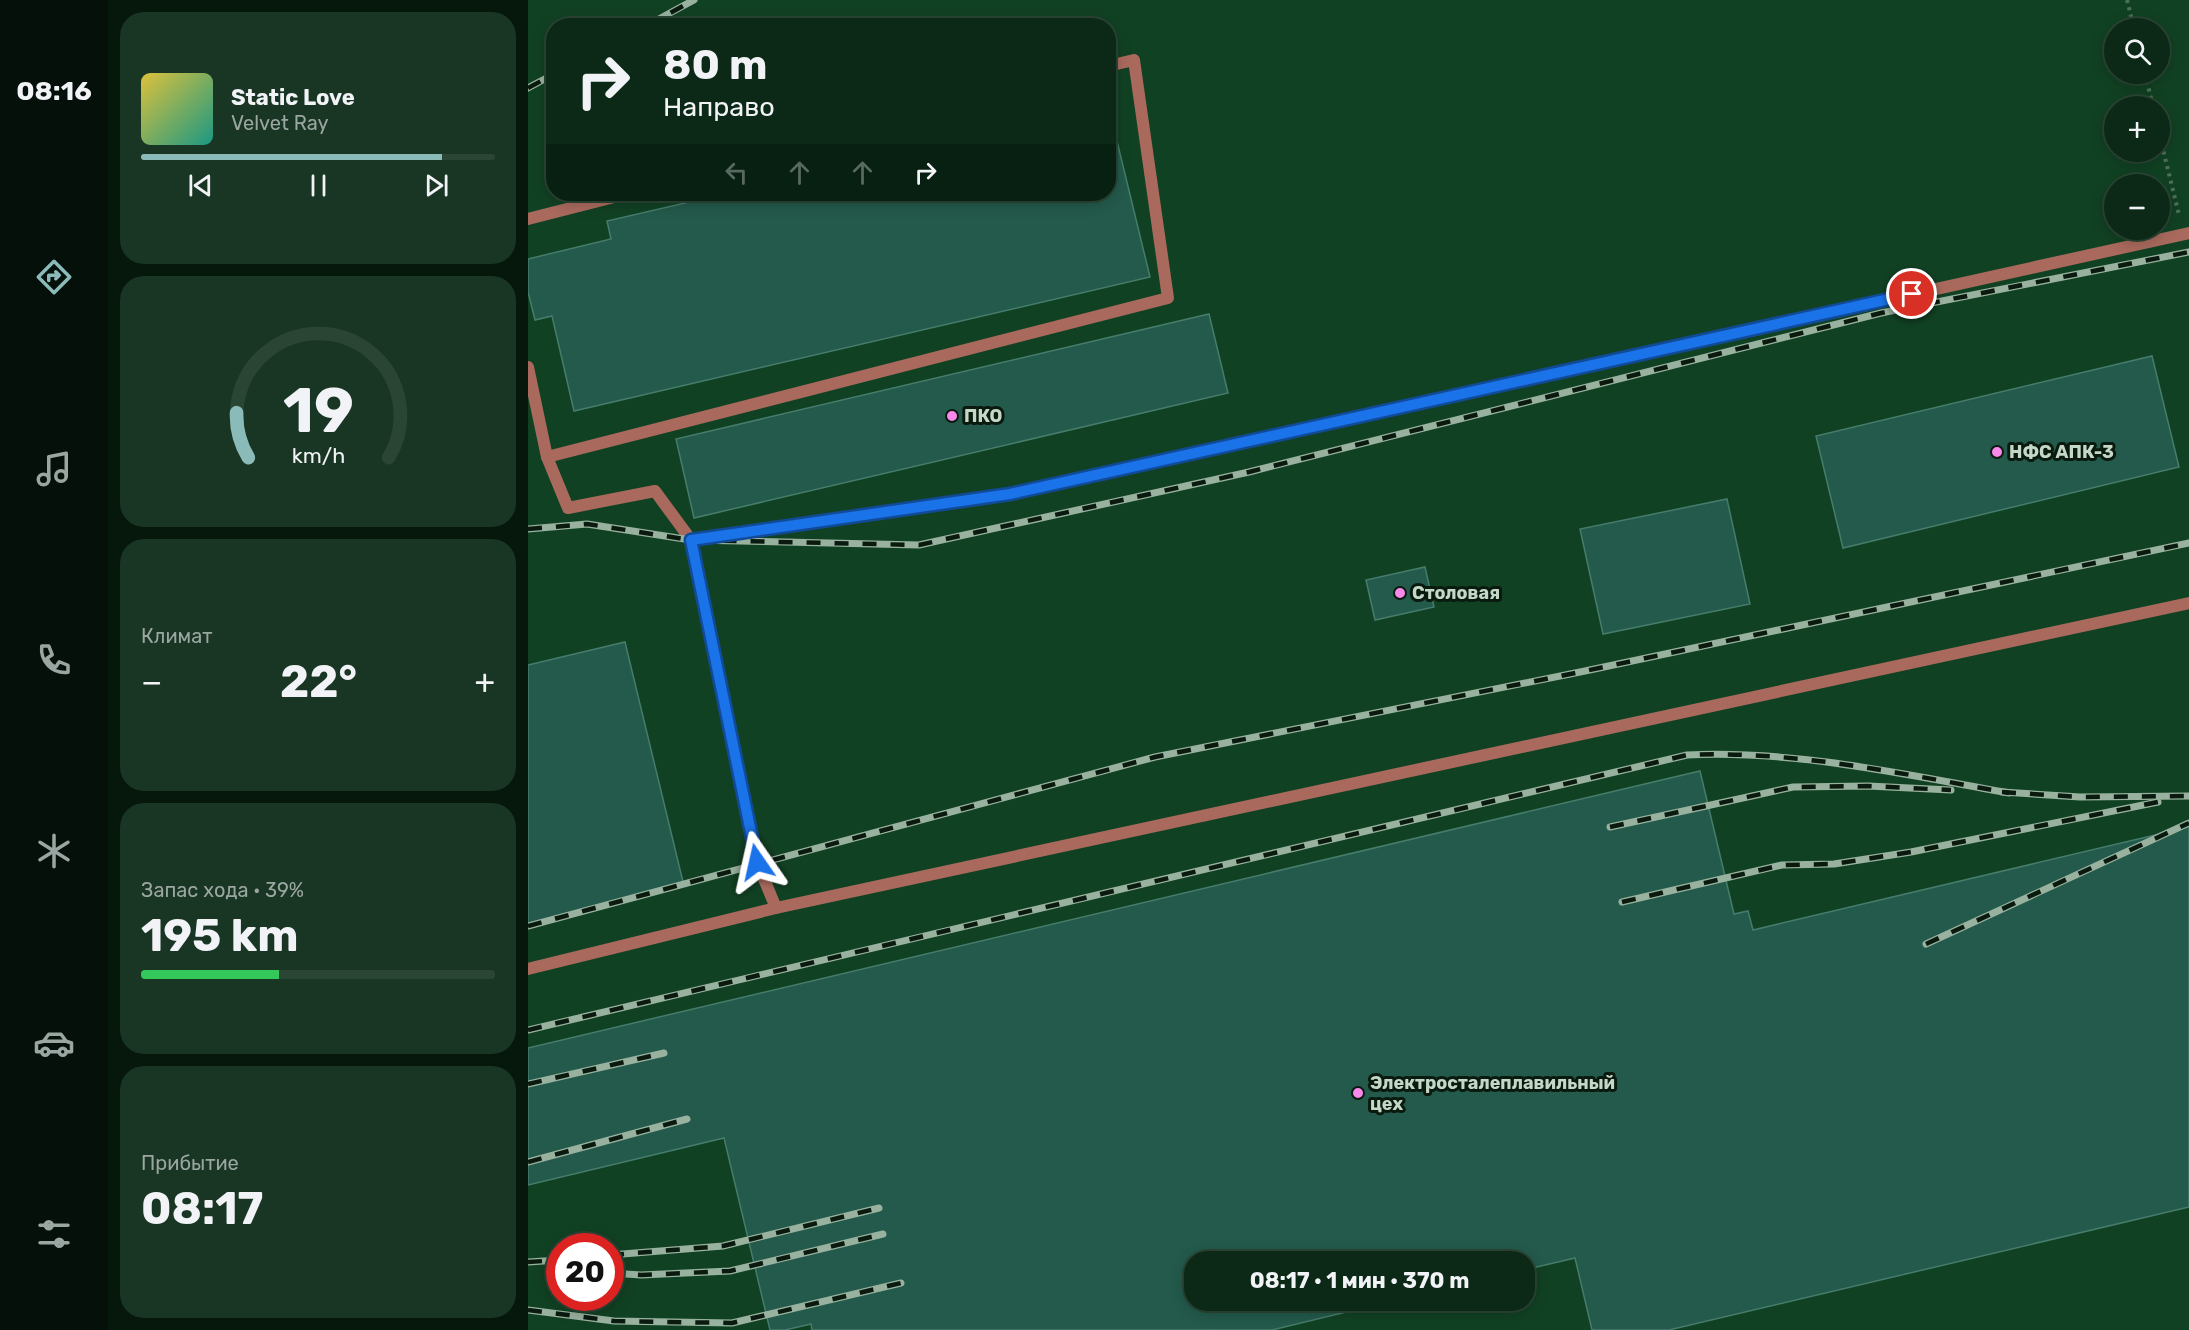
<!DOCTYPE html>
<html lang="ru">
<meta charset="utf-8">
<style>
body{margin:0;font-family:Rubik,sans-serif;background:#193523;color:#f1f3f6;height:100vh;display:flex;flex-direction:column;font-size:22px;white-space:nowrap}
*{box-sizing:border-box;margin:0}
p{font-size:20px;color:#9aa6a1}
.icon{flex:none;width:33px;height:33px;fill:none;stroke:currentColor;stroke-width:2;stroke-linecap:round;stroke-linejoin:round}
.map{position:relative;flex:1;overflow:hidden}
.side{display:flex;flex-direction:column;gap:12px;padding:12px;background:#06170c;width:420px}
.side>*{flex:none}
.guide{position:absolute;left:18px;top:18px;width:570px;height:183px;border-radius:24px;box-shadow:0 3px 15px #0003,0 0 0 2px #2b4535;background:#0b2916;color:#f1f3f6;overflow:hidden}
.tools{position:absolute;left:1576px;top:18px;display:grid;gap:12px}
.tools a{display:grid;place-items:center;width:66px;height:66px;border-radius:50%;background:#0b2916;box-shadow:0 3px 15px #0003,0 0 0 2px #2b4535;font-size:30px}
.speed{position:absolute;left:18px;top:1233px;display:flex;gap:12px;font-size:30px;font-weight:700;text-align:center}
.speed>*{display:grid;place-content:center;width:78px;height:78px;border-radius:50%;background:#0b2916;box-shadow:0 3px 15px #0003,0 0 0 2px #2b4535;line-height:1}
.speed .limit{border:9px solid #d22;background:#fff;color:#111}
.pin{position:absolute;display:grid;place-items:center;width:51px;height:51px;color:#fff;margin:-26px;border:3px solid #fff;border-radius:50%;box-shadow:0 2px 6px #0007}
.me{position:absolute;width:66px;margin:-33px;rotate:349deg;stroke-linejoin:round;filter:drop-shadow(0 0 4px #0008)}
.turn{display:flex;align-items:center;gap:21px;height:126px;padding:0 18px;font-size:27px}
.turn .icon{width:78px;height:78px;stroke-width:2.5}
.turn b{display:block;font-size:42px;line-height:51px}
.lanes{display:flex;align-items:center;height:57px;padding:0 18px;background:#0003;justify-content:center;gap:30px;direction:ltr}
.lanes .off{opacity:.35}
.big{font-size:45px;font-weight:700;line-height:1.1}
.side .widget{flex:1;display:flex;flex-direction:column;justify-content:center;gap:9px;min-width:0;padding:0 21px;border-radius:24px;background:#193523}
.side .dial{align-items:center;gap:0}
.dial svg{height:156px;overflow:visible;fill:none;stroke:#2b4535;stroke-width:7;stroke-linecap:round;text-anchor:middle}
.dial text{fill:#f1f3f6;stroke:none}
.song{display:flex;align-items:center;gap:18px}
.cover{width:72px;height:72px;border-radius:9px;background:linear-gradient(135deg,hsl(50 70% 55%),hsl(170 70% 35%))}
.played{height:6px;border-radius:3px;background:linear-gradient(90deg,#8bbbb9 85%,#2b4535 85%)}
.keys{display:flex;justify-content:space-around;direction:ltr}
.heat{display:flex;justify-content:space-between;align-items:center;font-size:33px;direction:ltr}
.charge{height:9px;border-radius:4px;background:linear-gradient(90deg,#34c759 39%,#2b4535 0)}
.trip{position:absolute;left:656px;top:1251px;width:351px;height:60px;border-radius:24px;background:#0b2916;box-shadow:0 3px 15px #0003,0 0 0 2px #2b4535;font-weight:700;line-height:60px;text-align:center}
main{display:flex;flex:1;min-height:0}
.tabs{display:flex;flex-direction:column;width:108px;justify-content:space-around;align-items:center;background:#041009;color:#9aa6a1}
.tabs .icon{width:42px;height:42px}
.tabs .active{color:#8bbbb9}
.tabs b{font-size:27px;color:#f1f3f6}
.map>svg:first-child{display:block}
</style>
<main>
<nav class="tabs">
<b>08:16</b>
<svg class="icon active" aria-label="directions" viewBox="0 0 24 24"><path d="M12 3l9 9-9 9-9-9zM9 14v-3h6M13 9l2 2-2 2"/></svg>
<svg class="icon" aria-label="music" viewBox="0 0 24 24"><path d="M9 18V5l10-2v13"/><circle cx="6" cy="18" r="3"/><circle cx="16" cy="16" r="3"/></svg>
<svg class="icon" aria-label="phone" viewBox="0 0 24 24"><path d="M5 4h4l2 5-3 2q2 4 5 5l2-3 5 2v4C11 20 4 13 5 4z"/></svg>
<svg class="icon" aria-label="climate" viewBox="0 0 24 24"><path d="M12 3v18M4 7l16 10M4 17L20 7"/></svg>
<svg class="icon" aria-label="car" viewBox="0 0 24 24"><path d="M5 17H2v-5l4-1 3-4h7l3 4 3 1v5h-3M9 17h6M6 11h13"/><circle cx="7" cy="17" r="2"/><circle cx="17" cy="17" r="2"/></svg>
<svg class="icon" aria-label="filters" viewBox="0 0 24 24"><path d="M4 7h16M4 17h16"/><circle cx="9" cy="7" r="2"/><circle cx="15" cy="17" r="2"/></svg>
</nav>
<section class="side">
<div class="widget">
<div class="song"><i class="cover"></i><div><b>Static Love</b><p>Velvet Ray</p></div></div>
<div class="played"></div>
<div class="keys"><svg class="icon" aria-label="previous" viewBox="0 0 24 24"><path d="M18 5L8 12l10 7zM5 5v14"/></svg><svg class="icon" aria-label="pause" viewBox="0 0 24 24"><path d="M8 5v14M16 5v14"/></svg><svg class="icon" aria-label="next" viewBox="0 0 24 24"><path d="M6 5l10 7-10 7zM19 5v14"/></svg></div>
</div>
<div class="widget dial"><svg viewBox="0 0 100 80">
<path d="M14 69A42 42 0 1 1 86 69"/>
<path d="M14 69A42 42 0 0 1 8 46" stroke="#8bbbb9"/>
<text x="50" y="56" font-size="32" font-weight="700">19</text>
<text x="50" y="72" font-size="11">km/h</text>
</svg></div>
<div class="widget"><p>Климат</p>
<div class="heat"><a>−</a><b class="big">22°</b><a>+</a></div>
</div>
<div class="widget"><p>Запас хода · 39%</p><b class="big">195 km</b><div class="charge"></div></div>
<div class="widget"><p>Прибытие</p><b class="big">08:17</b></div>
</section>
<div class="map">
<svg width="1661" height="1330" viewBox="0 0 1661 1330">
<rect width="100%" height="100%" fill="#0f371e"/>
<path fill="#114123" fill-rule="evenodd" d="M 0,0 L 1661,0 L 1661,1330 L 0,1330 ZM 26,26 L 580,26 L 580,194 L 26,194 ZM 1587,28 L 1632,28 L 1632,74 L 1587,74 ZM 1587,106 L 1632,106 L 1632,152 L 1587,152 ZM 1587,184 L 1632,184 L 1632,230 L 1587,230 ZM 32,1246 L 82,1246 L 82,1298 L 32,1298 ZM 666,1262 L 996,1262 L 996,1300 L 666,1300 Z"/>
<g fill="#235a4b" stroke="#467c6b" stroke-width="1.5">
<path d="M 580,104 L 622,277 L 46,411 L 24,316 L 7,320 L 0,292 L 0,259 L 83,239 L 79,221 L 196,194 L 580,194 Z"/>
<path d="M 681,314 L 700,393 L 166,518 L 148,439 Z"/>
<path d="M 1624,356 L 1651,467 L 1315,548 L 1288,436 Z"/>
<path d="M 1199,499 L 1222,604 L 1075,634 L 1052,529 Z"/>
<path d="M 897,567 L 906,607 L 847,620 L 838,580 Z"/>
<path d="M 97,642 L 156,886 L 0,923 L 0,665 Z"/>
<path d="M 1172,771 L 1206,914 L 1220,911 L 1225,930 L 1661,827 L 1661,1207 L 1141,1330 L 1064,1330 L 1047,1258 L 996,1270 L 996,1262 L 666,1262 L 666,1300 L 868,1300 L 744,1330 L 284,1330 L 283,1324 L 257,1330 L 242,1330 L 196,1138 L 0,1185 L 0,1048 Z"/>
</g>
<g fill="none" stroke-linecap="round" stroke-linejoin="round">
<g stroke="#4f705a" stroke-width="4" stroke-dasharray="3 4.5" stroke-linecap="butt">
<path d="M 1599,0 L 1606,28"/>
<path d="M 1617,74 L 1625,106"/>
<path d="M 1632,137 L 1651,215"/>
</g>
<g stroke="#a96a5d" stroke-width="12">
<path d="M 0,219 L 98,194"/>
<path d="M 0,367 L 19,457 L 40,508 L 127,491 L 163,540"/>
<path d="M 19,457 L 640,298 L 606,60 L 580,66"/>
<path d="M 248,908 L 1661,603"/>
<path d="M 0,969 L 248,908 L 229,862 L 163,540 L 482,494 L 1661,233"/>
</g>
<defs>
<g id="rail">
<path d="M 118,26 L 166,0"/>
<path d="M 0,88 L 26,74"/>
<path d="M 0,529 L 59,524 L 163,540 L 391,545 L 721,472 L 1353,313 L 1661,252"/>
<path d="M 1474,792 L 1552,797 L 1661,796"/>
<path d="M 1082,827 L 1265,787 L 1340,786 L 1423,790"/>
<path d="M 1094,902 L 1254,865 L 1306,864 L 1383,852 L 1630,802"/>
<path d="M 0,926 L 627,757 L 1057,671 L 1661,543"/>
<path d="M 1398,944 L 1661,823"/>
<path d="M 0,1030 L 1159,755 C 1267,750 1375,774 1481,793"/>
<path d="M 0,1084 L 136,1053"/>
<path d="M 0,1162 L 159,1119"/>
<path d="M 82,1255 L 195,1246 L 351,1208"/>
<path d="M 0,1262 L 32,1260"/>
<path d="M 82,1273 L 113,1275 L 202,1271 L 355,1234"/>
<path d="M 0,1310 L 86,1321 L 204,1323 L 373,1283"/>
</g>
</defs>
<use href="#rail" stroke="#99b29f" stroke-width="7"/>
<use href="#rail" stroke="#0a1a0f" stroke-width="4.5" stroke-dasharray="14" stroke-linecap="butt"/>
</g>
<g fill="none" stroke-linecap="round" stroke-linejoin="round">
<defs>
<path id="route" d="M 229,862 L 163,540 L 482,494 L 1384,294"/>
</defs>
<use href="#route" stroke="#114b97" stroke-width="15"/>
<use href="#route" stroke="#1a73e8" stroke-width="10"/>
</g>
<g fill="#f888e9" stroke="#0a1a0f" stroke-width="2">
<circle cx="424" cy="416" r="6"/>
<circle cx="1469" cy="452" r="6"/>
<circle cx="872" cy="593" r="6"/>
<circle cx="830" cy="1093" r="6"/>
</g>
<g text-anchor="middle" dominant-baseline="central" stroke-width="6" stroke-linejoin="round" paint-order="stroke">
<g font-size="18" font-weight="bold" fill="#c3d8c7" stroke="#0a1a0f" text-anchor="start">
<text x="436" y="416">ПКО</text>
<text x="1481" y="452">НФС АПК-3</text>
<text x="884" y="593">Столовая</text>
<text x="842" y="1083">Электросталеплавильный<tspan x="842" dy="21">цех</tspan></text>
</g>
</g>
</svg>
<div class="tools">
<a><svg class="icon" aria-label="search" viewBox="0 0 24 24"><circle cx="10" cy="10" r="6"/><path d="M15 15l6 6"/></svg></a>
<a>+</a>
<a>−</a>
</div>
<div class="speed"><div class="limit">20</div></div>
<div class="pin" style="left:1384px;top:294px;background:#d93025"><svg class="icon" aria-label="arrive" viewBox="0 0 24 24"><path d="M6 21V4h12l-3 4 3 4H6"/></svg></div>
<svg class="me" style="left:229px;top:862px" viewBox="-20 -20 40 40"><path d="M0-17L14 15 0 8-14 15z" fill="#1a73e8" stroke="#fff" stroke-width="4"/></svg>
<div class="trip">08:17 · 1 мин · 370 m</div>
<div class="guide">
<div class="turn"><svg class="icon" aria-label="right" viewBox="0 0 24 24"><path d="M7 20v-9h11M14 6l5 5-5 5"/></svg><div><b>80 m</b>Направо</div></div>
<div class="lanes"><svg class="icon off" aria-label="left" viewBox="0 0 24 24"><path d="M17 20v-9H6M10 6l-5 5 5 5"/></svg><svg class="icon off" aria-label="ahead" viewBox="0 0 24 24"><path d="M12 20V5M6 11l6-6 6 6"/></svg><svg class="icon off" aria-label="ahead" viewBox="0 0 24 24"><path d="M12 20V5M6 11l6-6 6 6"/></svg><svg class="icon" aria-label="right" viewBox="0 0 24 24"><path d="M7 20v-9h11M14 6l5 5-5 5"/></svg></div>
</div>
</div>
</main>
